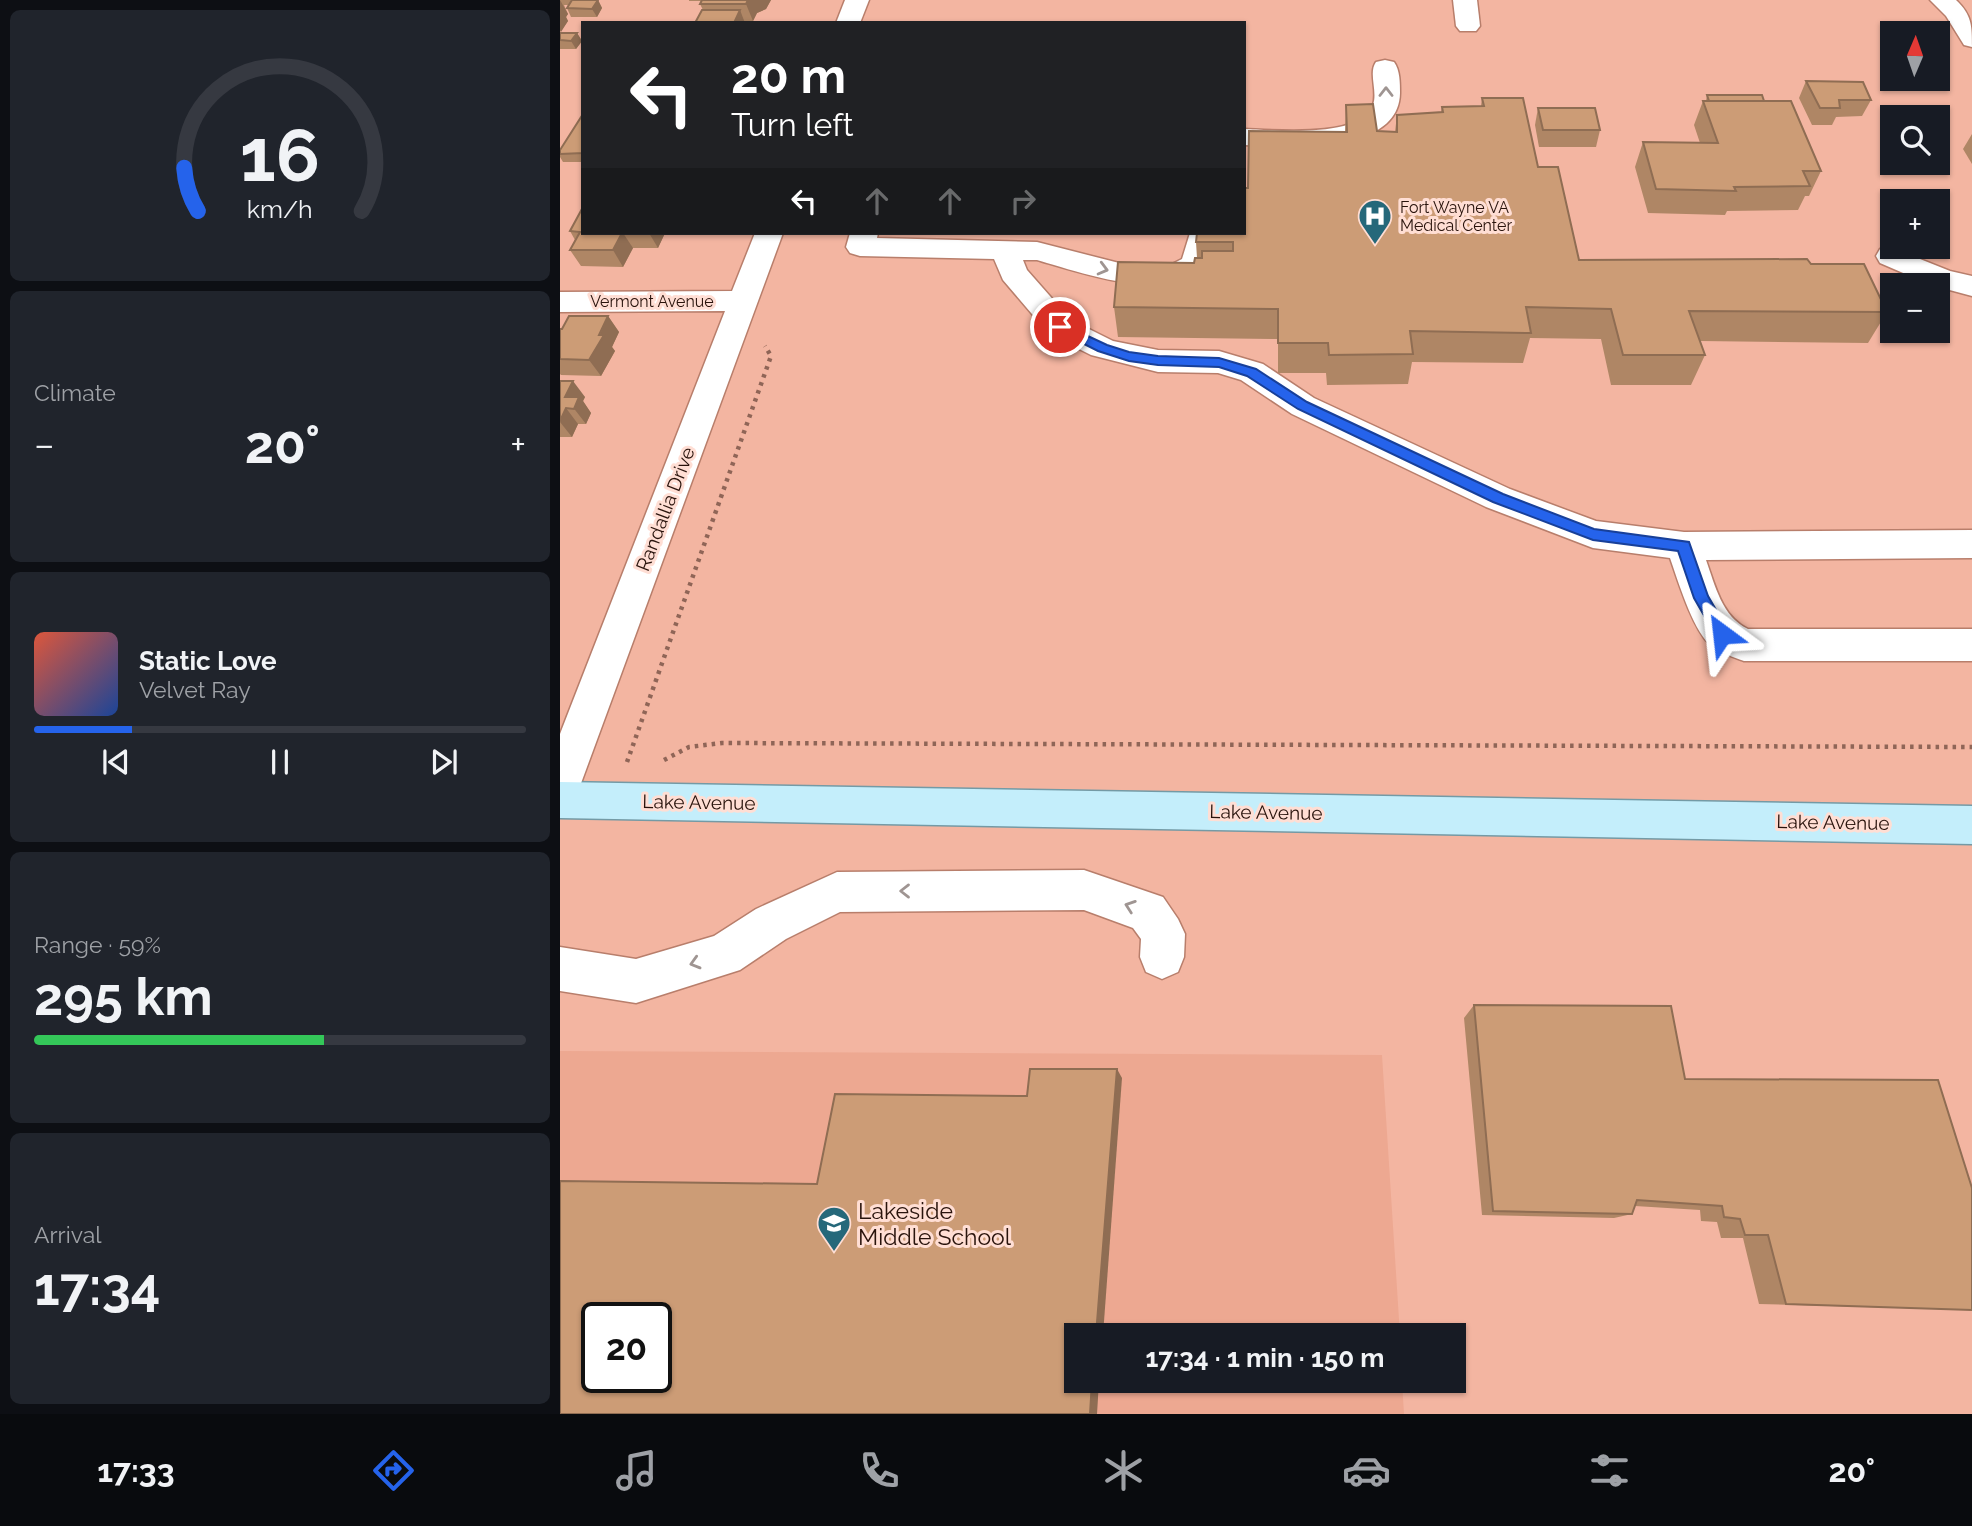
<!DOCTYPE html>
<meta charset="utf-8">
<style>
body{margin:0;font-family:Raleway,sans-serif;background:#20242c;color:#f1f3f6;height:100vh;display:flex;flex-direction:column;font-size:26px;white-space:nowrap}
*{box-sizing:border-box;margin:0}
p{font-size:23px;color:#9ea1a6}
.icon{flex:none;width:38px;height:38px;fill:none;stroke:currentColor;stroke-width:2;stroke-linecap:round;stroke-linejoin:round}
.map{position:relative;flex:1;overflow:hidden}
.side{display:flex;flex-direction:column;gap:10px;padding:10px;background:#0d0f14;width:560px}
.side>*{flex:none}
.guide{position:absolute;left:21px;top:21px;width:665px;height:214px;border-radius:0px;box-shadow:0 2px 5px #0004;background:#202124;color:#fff;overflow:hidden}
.needle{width:46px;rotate:2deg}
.tools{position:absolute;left:1320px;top:21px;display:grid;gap:14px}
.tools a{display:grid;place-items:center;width:70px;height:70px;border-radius:0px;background:#171b24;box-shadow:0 2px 5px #0004;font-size:35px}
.speed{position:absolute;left:21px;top:1302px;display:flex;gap:14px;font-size:35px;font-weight:700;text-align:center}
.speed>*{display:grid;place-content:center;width:91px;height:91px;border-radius:50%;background:#171b24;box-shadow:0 2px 5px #0004;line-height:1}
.speed .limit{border:4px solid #111;border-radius:10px;background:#fff;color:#111}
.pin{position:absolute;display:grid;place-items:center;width:60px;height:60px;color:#fff;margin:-30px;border:4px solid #fff;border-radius:50%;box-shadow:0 2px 7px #0007}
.me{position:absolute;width:77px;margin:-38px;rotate:330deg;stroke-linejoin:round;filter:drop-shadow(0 0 5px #0008)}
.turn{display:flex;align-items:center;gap:24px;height:147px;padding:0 35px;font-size:32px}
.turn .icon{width:91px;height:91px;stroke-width:2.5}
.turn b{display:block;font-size:49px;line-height:60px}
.lanes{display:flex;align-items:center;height:66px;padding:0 35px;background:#0003;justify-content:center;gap:35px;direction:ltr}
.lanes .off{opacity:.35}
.big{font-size:52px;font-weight:700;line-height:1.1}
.side .tile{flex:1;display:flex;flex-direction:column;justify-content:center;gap:10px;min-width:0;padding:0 24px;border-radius:10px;background:#20242c}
.side .dial{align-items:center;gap:0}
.dial svg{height:182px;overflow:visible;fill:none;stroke:#363941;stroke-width:7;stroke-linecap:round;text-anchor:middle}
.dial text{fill:#f1f3f6;stroke:none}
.song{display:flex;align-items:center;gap:21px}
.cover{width:84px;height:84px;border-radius:10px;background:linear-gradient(135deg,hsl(10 70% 55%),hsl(220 70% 35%))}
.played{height:7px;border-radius:4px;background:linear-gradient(90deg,#2563eb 20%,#363941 20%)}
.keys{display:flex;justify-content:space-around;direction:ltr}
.heat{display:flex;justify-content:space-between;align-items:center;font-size:38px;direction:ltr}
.charge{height:10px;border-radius:5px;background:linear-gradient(90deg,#34c759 59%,#363941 0)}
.trip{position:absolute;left:504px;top:1323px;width:402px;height:70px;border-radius:0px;background:#171b24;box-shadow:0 2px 5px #0004;font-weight:700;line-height:70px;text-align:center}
.menu{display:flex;height:112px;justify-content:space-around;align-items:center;background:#090b0e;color:#9ea1a6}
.menu .icon{width:49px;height:49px}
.menu .current{color:#2563eb}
.menu b{font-size:32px;color:#f1f3f6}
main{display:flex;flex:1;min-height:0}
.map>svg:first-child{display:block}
</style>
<main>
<section class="side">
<div class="tile dial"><svg viewBox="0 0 100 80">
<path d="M14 69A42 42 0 1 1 86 69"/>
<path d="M14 69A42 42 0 0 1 8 50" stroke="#2563eb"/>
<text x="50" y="56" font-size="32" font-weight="700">16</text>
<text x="50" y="72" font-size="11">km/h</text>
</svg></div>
<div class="tile"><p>Climate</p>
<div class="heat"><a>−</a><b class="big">20°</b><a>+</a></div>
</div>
<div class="tile">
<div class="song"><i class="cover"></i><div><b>Static Love</b><p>Velvet Ray</p></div></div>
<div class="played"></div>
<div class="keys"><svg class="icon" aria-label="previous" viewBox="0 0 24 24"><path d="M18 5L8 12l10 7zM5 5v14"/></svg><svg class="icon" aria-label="pause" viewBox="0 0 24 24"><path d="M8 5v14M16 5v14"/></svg><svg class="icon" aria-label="next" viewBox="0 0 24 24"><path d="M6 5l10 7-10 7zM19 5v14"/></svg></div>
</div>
<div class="tile"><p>Range · 59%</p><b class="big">295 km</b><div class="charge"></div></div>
<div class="tile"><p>Arrival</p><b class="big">17:34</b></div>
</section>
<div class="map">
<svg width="1412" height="1414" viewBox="0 0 1412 1414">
<rect width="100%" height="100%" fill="#f3b5a1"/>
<path fill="#eda891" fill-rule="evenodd" d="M 0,1051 L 822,1055 L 840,1335 L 516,1335 L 516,1381 L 842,1381 L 844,1414 L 0,1414 ZM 37,1318 L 96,1318 L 96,1377 L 37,1377 Z"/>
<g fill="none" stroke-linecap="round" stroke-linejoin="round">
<defs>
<g id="minor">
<path d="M 285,0 L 309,0 L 300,23 L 276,23 Z"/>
<path d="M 893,0 L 917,0 L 920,26 L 916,31 L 900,31 L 896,26 Z"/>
<path d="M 1370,0 L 1396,0 C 1412,15 1412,26 1412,47 L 1404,45 L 1386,16 Z"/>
<path d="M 825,60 L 834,62 C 840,70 840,83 840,93 C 839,156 725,146 684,145 L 684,129 C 713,130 802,139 813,105 C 818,91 808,73 816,62 Z"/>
<path d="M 195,233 L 223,233 L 20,786 L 14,799 L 0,804 L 0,734 L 165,311 L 0,312 L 0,292 L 172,291 Z"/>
<path d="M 290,233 L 318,233 L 317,238 L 477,242 L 563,264 L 593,266 L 610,265 L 622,259 L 630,233 L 658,233 C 655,244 653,260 646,269 C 615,306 515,271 477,260 L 463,260 L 467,270 L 511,320 L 553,341 L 598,350 L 659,351 L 703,364 L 754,398 L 950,489 L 1036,521 L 1124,532 L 1412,530 L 1412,558 L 1146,560 C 1155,585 1162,617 1188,629 L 1412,629 L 1412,661 L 1184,661 C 1173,657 1157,652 1149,644 C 1132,627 1118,581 1110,558 L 1033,548 L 926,507 L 732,414 L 681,380 L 658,373 L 598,372 L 531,355 L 489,334 L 443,280 L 434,259 L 300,256 L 290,253 L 286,247 Z"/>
<path d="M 1330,247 L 1390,271 L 1412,276 L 1412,296 L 1371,285 L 1320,263 L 1316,256 L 1320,249 Z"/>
<path d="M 524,870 L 603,897 L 618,919 L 625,934 L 624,957 L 618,972 L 602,979 L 586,972 L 580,957 L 581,939 L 573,928 L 524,910 L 280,912 L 226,939 L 180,970 L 76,1003 L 0,991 L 0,947 L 76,959 L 154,936 L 196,909 L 277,872 Z"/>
</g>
<path id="major" d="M 0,782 L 1412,806 L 1412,844 L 0,818 Z"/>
</defs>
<use href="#minor" stroke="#b87e6b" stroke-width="3"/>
<use href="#major" stroke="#749aa5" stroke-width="3"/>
<g stroke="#8f6557" stroke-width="4.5" stroke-dasharray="3.5 5" stroke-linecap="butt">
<path d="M 104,760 L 129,747 L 162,743 L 1412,747"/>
<path d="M 67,762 L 211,356 L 205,346"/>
</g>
<use href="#minor" fill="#fff" fill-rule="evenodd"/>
<use href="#major" fill="#c4eefb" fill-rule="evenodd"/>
</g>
<g fill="#af8665">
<path d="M 0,0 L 38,0 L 42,8 L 37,17 L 11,17 L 7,8 L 8,5 L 4,5 L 8,14 L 6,17 L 8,21 L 0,32 Z"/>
<path d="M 129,0 L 211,0 L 206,9 L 197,13 L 193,21 L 185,21 L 185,23 L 135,23 L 143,10 L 140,4 L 142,1 L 129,1 Z"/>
<path d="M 0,33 L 17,33 L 22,41 L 16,49 L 0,49 Z"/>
<path d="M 1246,81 L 1311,100 L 1302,116 L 1276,117 L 1272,125 L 1252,125 L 1239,98 Z"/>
<path d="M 1147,95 L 1204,101 L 1261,171 L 1249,196 L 1245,196 L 1238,210 L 1167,211 L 1165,215 L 1088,213 L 1075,167 L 1083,142 L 1140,143 L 1134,125 L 1143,101 L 1146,101 Z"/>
<path d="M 922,98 L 978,167 L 1019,260 L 1251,264 L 1327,312 L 1308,343 L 1140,341 L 1145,355 L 1131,385 L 1051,385 L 1041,339 L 970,338 L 963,363 L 852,362 L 848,384 L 767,385 L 766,373 L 718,373 L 718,339 L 558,337 L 554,307 L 634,263 L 637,258 L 636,242 L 684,233 L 688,188 L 785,132 L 786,105 L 817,131 L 835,132 L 837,115 L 881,112 L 882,107 L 921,106 Z"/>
<path d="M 978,108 L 1040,130 L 1036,147 L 979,147 L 975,125 Z"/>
<path d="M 23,114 L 23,162 L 3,162 L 0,157 L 0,150 Z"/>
<path d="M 1412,134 L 1412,164 L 1403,149 Z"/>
<path d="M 23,207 L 23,233 L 105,233 L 98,248 L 73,248 L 63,267 L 21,266 L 10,250 L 15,240 L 10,231 Z"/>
<path d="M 48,316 L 59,332 L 52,347 L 55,351 L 41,376 L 1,375 L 0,374 L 0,329 Z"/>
<path d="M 0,381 L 25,397 L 23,401 L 31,413 L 26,424 L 18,424 L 12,437 L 0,437 Z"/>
<path d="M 914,1005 L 1125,1079 L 1412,1310 L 1199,1304 L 1183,1238 L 1161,1238 L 1157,1222 L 1141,1221 L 1140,1210 L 1075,1206 L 1072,1214 L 1054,1218 L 922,1215 L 904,1018 Z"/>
</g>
<g fill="#8f6d53">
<path d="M 0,0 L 8,14 L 6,17 L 8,21 L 1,32 L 0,30 Z"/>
<path d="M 38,0 L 42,8 L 37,17 L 32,9 Z"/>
<path d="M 188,0 L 211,0 L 206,9 L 197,13 L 193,21 L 186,4 Z"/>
<path d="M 180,10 L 185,23 L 174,23 Z"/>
<path d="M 17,33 L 22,41 L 16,49 L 11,41 Z"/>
<path d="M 62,233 L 63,233 L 73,248 L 63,267 L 53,250 Z"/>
<path d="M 89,233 L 105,233 L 98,248 Z"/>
<path d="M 48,316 L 59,332 L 52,347 L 55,351 L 41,376 L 29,360 Z"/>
<path d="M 13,381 L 25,397 L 23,401 L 31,413 L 26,424 L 5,397 Z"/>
<path d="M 6,408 L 18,424 L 12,437 L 0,422 Z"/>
<path d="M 557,1069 L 562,1078 L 543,1335 L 536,1335 Z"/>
<path d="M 532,1381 L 539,1381 L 537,1414 L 530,1414 Z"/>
</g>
<g fill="#cc9c76" stroke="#8f6d53" stroke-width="2" fill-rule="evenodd">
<path d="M 12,0 L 38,0 L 32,9 L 7,8 Z"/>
<path d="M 142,0 L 188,0 L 186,4 L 140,4 Z"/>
<path d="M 142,10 L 180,10 L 174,23 L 135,23 Z"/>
<path d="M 0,33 L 17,33 L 11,41 L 0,40 Z"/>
<path d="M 1246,81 L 1303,82 L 1311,100 L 1279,100 L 1280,108 L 1260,108 Z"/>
<path d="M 1147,95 L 1202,95 L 1204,101 L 1149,101 Z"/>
<path d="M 922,98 L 963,98 L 978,167 L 998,167 L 1019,260 L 1247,259 L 1251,264 L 1304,264 L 1327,312 L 1129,311 L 1145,355 L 1063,355 L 1051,309 L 966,307 L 971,333 L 850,331 L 853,354 L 769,355 L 768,343 L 718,343 L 718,309 L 554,307 L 558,262 L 634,263 L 635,258 L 642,258 L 642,251 L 673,251 L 673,242 L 636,242 L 637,233 L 684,233 L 684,188 L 688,188 L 689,131 L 787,132 L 786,105 L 813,104 L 817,131 L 837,132 L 837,115 L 883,112 L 882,107 L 924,106 Z"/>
<path d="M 1143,101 L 1231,101 L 1261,171 L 1243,171 L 1250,186 L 1174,187 L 1176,191 L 1096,189 L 1083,142 L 1158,143 Z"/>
<path d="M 978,108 L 1035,108 L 1040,130 L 983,130 Z"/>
<path d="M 23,114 L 23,153 L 0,154 L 0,150 Z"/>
<path d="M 23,207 L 23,233 L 62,233 L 53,250 L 10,250 L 20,232 L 10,231 Z"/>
<path d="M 9,316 L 48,316 L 39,335 L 44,335 L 29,360 L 0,359 L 0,329 L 2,329 Z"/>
<path d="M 0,381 L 13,381 L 5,397 L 19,397 L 14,409 L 6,408 L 0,421 Z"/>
<path d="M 914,1005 L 1111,1006 L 1125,1079 L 1378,1080 L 1412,1188 L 1412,1310 L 1226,1304 L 1208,1235 L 1185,1235 L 1180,1219 L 1164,1217 L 1162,1206 L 1077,1200 L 1072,1214 L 933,1211 Z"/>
<path d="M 470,1069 L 557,1069 L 536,1335 L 516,1335 L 516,1381 L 532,1381 L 530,1414 L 0,1414 L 0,1181 L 257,1184 L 275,1094 L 467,1096 ZM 37,1318 L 96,1318 L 96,1377 L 37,1377 Z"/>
</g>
<defs><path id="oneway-chevron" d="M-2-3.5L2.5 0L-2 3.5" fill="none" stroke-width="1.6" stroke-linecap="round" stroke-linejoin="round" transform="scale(1.75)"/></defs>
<g stroke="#9f9592">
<use href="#oneway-chevron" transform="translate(826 92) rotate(-90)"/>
<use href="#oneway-chevron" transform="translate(543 269) rotate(15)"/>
<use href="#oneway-chevron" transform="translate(345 891) rotate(180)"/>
<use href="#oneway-chevron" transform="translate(570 906) rotate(-161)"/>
<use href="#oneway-chevron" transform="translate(135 963) rotate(164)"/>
</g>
<path fill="#2563eb" stroke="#184099" stroke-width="2" d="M 500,323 L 547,345 L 569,352 L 598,356 L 659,358 L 696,369 L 747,402 L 943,494 L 1034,529 L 1129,542 L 1148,596 L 1170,634 L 1167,638 L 1157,638 L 1134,598 L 1118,551 L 1033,540 L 933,502 L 738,409 L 687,376 L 659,367 L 598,365 L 569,361 L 538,351 L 496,330 L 496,324 Z"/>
<defs>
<symbol id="hospital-pin" viewBox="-11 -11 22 30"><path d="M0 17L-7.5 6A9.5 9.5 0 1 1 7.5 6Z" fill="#25687a" stroke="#ffded4"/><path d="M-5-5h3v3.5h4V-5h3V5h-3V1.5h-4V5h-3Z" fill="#fff"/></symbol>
<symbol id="school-pin" viewBox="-11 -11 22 30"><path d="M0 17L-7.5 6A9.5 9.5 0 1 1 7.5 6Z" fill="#25687a" stroke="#ffded4"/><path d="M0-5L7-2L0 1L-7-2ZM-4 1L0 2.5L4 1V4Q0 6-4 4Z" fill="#fff"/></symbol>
</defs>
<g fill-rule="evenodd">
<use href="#hospital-pin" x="796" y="197" width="38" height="52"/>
<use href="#school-pin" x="255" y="1204" width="38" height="52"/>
</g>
<g text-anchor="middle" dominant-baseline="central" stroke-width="6" stroke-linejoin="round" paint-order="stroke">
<g font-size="16" fill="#29130c" stroke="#ffded4" text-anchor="start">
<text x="840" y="207">Fort Wayne VA<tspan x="840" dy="18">Medical Center</tspan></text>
</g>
<g font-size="16" fill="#29130c" stroke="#ffded4">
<text x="92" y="301">Vermont Avenue</text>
</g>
<g font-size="19" fill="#29130c" stroke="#ffded4">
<text transform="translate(105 509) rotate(-69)">Randallia Drive</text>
<text transform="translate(139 802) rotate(1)">Lake Avenue</text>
<text transform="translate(706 812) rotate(1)">Lake Avenue</text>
<text transform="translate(1273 822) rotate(1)">Lake Avenue</text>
</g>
<g font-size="23" fill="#29130c" stroke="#ffded4" text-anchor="start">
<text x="298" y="1210">Lakeside<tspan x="298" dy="26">Middle School</tspan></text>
</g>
</g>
</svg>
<div class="tools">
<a><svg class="needle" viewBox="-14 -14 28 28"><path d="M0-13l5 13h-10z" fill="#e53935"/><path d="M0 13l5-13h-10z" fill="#9ea1a6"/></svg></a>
<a><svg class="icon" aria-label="search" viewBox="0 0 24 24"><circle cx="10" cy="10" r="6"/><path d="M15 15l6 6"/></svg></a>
<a>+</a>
<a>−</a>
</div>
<div class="speed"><div class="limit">20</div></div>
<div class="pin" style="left:500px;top:327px;background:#d93025"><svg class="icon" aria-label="arrive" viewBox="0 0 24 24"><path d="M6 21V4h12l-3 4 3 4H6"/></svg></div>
<svg class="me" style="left:1162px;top:634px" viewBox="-20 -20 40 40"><path d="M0-17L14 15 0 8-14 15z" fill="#2563eb" stroke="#fff" stroke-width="4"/></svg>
<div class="trip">17:34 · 1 min · 150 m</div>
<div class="guide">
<div class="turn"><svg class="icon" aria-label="left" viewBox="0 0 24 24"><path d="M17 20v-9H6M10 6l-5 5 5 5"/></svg><div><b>20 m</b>Turn left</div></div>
<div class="lanes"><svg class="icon" aria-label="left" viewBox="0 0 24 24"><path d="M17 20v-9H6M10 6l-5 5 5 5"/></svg><svg class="icon off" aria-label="ahead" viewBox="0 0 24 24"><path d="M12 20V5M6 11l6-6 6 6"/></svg><svg class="icon off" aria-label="ahead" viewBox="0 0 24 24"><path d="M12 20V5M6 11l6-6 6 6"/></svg><svg class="icon off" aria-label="right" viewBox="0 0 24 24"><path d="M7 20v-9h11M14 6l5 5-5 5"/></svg></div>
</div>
</div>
</main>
<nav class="menu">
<b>17:33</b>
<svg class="icon current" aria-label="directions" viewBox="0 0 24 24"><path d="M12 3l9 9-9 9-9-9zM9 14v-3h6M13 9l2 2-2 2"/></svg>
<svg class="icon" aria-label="music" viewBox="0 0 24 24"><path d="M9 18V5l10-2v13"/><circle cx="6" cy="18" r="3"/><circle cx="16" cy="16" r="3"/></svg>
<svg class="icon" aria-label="phone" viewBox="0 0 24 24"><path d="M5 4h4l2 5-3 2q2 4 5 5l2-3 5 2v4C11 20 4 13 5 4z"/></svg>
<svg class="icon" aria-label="climate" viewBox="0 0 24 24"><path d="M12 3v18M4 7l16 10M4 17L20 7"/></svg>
<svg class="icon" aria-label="car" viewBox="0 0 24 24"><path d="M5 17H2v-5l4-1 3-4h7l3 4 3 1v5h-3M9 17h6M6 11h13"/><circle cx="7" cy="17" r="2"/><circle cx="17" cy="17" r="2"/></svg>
<svg class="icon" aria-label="filters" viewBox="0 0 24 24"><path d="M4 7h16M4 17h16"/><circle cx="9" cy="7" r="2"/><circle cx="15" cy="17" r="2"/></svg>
<b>20°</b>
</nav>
